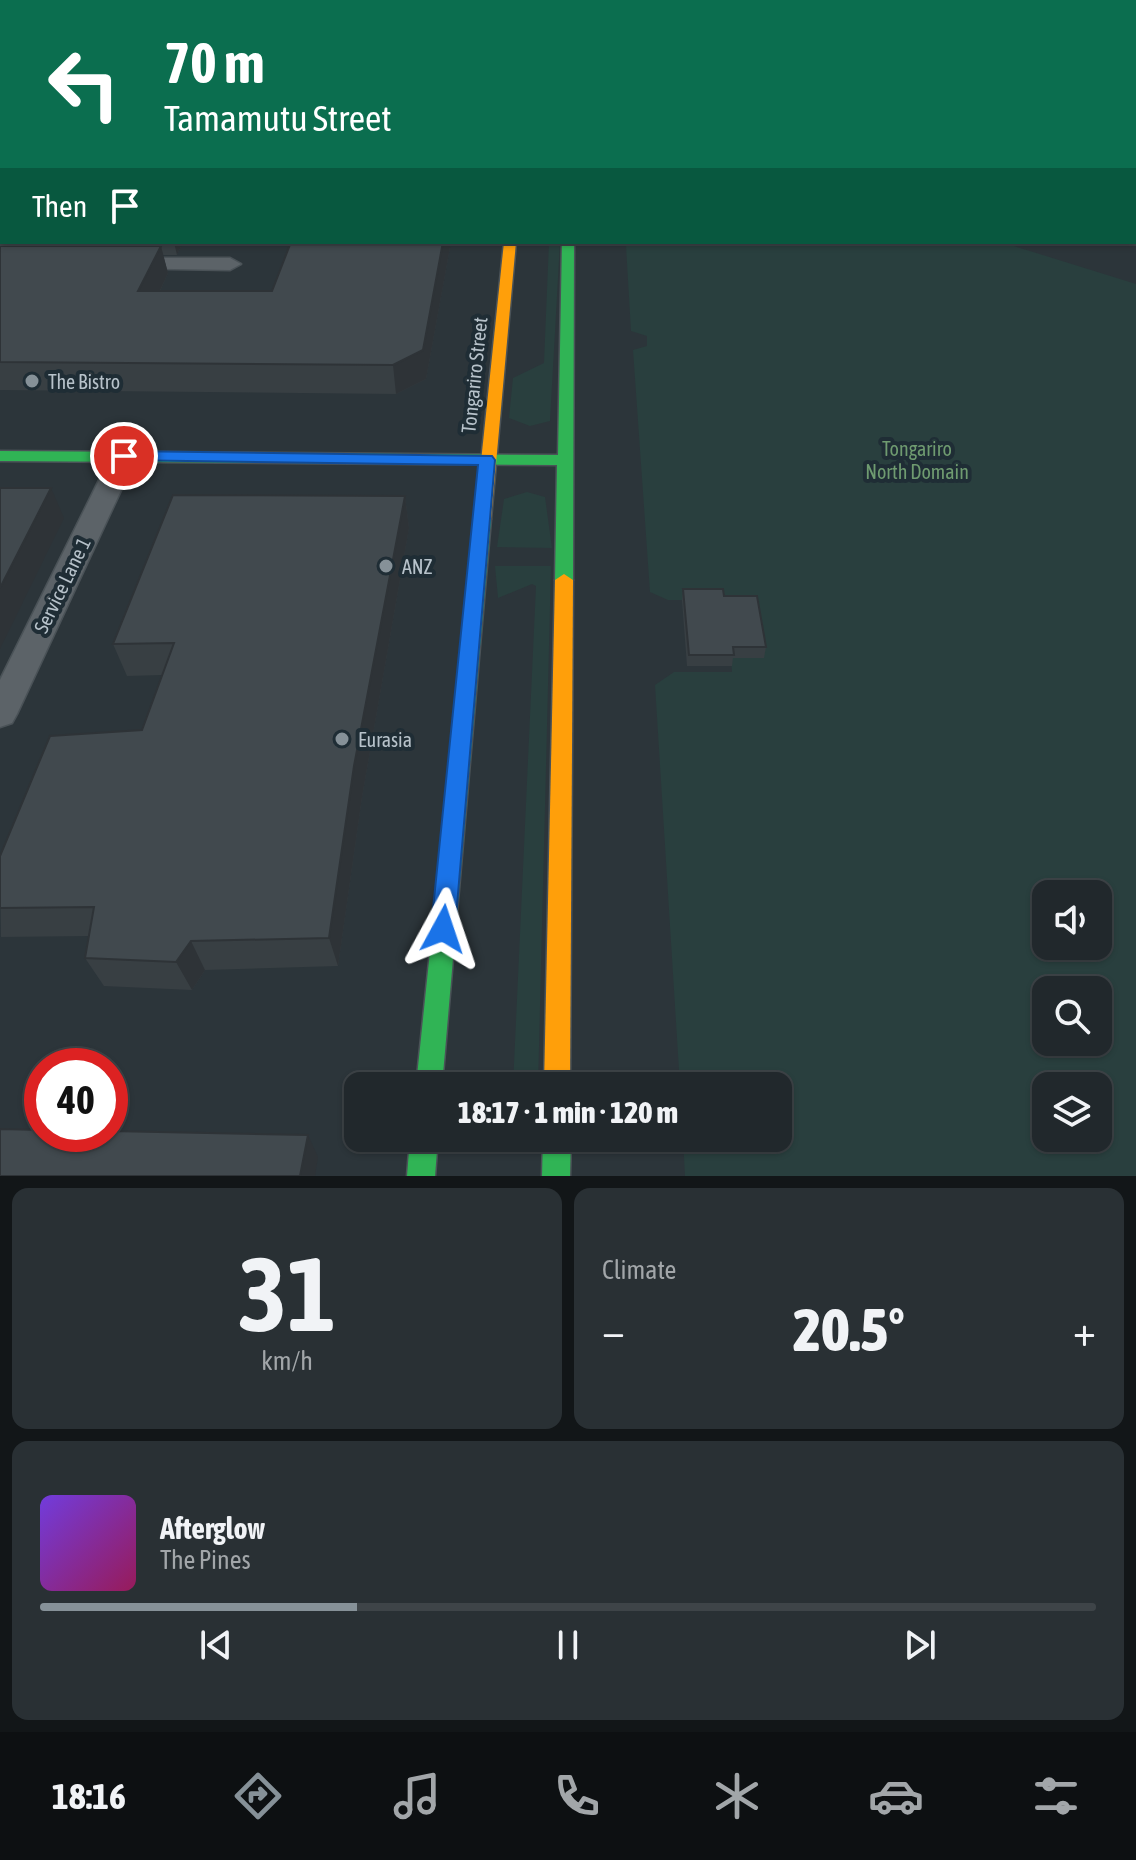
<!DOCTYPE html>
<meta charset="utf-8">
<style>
body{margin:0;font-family:"Asap Condensed",sans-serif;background:#293034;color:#f1f3f6;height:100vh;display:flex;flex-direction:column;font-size:30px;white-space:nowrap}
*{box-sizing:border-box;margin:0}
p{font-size:26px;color:#a2a6a9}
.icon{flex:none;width:44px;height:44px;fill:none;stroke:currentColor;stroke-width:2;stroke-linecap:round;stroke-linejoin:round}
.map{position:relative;height:1176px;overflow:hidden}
.drawer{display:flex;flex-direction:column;gap:12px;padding:12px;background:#121618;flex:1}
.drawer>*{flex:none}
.banner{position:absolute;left:0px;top:0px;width:1136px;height:244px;box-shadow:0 2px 6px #0004,0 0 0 2px #3e4448;background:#0b6e4f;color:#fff;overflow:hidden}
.fabs{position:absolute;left:1032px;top:880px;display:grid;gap:16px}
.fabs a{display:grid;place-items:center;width:80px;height:80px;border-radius:16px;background:#21282c;box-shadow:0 2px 6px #0004,0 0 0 2px #3e4448;font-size:40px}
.speed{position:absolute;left:24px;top:1048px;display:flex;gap:16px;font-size:40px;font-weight:700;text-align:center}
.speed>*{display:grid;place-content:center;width:104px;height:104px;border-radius:50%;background:#21282c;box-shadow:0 2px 6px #0004,0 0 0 2px #3e4448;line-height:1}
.speed .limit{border:12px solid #d22;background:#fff;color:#111}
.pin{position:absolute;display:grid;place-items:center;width:68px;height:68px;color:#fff;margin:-34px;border:4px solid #fff;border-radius:50%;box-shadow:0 2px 8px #0007}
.me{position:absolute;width:88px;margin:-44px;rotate:5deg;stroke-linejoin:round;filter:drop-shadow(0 0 6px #0008)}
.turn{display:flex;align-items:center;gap:28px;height:168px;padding:0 32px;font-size:36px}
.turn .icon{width:104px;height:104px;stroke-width:2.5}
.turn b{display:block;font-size:56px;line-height:68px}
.then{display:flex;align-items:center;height:76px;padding:0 32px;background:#0003;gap:16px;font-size:30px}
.big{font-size:60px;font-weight:800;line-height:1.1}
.drawer .tile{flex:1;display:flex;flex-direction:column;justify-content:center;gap:12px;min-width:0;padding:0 28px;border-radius:16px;background:#293034}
.drawer .dial{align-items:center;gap:0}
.dial b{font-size:104px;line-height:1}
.song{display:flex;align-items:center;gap:24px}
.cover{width:96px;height:96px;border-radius:12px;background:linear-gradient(135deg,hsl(260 70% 55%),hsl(330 70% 35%))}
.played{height:8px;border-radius:4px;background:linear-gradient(90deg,#869198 30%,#3e4448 30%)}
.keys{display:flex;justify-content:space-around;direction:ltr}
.heat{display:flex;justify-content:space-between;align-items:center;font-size:44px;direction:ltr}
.drawer .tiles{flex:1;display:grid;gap:12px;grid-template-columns:1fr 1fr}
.tile:last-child{grid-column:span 2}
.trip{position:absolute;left:344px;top:1072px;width:448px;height:80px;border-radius:16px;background:#21282c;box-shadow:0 2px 6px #0004,0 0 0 2px #3e4448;font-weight:800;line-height:80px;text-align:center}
.menu{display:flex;height:128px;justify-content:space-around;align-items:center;background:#0d1012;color:#a2a6a9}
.menu .icon{width:56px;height:56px}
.menu .active{color:#869198}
.menu b{font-size:36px;color:#f1f3f6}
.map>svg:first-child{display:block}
</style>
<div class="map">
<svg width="1136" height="1176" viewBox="0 0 1136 1176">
<rect width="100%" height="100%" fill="#2c353a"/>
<g fill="#293f3e" fill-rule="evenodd">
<path d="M 549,242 L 560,242 L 550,421 L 530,426 L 509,418 L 513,378 L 544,363 Z"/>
<path d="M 643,242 L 1001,242 L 1136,284 L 1136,1176 L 685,1176 L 683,1138 L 778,1138 L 778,1086 L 680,1086 L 655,685 L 674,672 L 732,672 L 731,658 L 764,657 L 721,600 L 668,600 L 650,592 L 633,350 L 647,346 L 647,336 L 631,331 L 626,246 L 643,246 ZM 1046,894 L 1098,894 L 1098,946 L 1046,946 ZM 1046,990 L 1098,990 L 1098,1042 L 1046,1042 ZM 1046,1086 L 1098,1086 L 1098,1138 L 1046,1138 Z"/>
<path d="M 527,492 L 545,497 L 552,548 L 497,547 L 504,499 Z"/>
<path d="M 495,566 L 551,566 L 538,1086 L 513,1086 L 536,586 L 532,584 L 498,598 Z"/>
</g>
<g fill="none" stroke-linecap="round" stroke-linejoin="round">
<defs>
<g id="lane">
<path d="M 342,0 L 356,0 L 341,2 Z"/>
<rect x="846" y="0" width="14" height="2"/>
<rect x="1134" y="71" width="2" height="10"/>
<path d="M 124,258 L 230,258 L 241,264 L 230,270 L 117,268 L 113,264 L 117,260 Z"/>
<path d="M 124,448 L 133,450 L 137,456 L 17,714 L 12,723 L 0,727 L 0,680 L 111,456 L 115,450 Z"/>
</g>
<g id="street">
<path d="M 945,0 L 973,0 L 974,2 L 946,2 Z"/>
<path d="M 994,0 L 1019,0 L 1020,2 L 995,2 Z"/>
<path d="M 1079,0 L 1099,0 L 1100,2 L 1080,2 Z"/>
<path d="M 1134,9 L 1136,9 L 1134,22 Z"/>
<path d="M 1134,56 L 1136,57 L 1136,71 L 1134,70 Z"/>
</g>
<g id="fast">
<rect x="527" y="0" width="8" height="2"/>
<rect x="571" y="0" width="8" height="2"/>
<path d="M 562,242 L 574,242 L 573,580 L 570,584 L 564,586 L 555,580 L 557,465 L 0,461 L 0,451 L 558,455 Z"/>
<path d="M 483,513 L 491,519 L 442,1086 L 416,1086 L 475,519 Z"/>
<path d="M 410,1138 L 438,1138 L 435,1176 L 407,1176 Z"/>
<path d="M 543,1138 L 571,1138 L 570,1176 L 542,1176 Z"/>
</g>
<g id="slow">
<path d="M 504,242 L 516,242 L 491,519 L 483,525 L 475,519 Z"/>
<path d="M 564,574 L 573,580 L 570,1086 L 544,1086 L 555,580 Z"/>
</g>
</defs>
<use href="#lane" stroke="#4a5257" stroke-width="3"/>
<use href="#street" stroke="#4a5257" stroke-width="3"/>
<use href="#fast" stroke="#4a5257" stroke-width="3"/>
<use href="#slow" stroke="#4a5257" stroke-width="3"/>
<use href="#lane" fill="#5c6368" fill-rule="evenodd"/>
<use href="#street" fill="#5c6368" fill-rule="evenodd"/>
<use href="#fast" fill="#30b455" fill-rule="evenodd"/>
<use href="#slow" fill="#ff9f0a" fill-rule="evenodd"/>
</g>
<g fill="#383f43">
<path d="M 0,0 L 342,0 L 342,2 L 2,2 L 2,242 L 183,242 L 177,255 L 163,255 L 168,273 L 160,291 L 272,291 L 291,242 L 451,242 L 426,379 L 396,394 L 0,390 Z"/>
<path d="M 1134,135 L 1136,136 L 1136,171 L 1134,171 Z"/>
<path d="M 405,496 L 409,528 L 362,797 L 338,966 L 205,970 L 192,990 L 104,986 L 85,958 L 89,936 L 1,937 L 0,856 L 142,730 L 162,675 L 127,676 L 113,644 Z"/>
<path d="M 683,589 L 724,596 L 766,647 L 764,658 L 733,658 L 732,666 L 687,666 L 682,600 Z"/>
</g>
<g fill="#2e3337">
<path d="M 331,0 L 342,0 L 342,2 L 330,2 Z"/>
<path d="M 174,242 L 183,242 L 177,255 Z"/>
<path d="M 443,242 L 451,242 L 426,379 L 396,394 L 393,365 Z"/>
<path d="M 161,246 L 168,273 L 147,319 L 138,291 Z"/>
<path d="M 51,488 L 64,518 L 0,649 L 0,588 Z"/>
<path d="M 405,496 L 409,528 L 362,797 L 338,966 L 329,938 L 354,766 Z"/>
<path d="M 191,941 L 205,970 L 192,990 L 176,962 Z"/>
<path d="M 308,1135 L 318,1157 L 315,1176 L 300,1176 Z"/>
</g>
<g fill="#41494e" stroke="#2e3337" stroke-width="2">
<path d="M 0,0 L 331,0 L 330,2 L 2,2 L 2,228 L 0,228 Z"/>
<rect x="384" y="0" width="105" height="2"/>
<path d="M 790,0 L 800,0 L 820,2 L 790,2 Z"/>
<path d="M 291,242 L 443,242 L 423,350 L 393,365 L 0,362 L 0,246 L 161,246 L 138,291 L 272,291 Z"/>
<path d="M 0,488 L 51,488 L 0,588 Z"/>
<path d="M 173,495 L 405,496 L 354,766 L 329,938 L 191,941 L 176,962 L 85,958 L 94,907 L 0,908 L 0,856 L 50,736 L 142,730 L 174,643 L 113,644 Z"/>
<path d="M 683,589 L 723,589 L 724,596 L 757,596 L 766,647 L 733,647 L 734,655 L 689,655 Z"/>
<path d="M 0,1129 L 42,1130 L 42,1134 L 110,1134 L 110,1131 L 308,1135 L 300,1176 L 0,1176 Z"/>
</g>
<path fill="#1a73e8" stroke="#114b97" stroke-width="2" d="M 124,451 L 492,456 L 495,460 L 455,929 L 452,937 L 443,941 L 435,937 L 431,929 L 478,465 L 118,460 L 118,452 Z"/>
<g fill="#869198" stroke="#1f2d35" stroke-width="3">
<circle cx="32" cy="381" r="8"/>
<circle cx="386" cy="566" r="8"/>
<circle cx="342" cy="739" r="8"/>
</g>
<g text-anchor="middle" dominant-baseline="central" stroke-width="8" stroke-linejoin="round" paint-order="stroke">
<g font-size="20" fill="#b7c2ca" stroke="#1f2d35">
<text transform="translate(474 375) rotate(-84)">Tongariro Street</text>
<text transform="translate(62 585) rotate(-64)">Service Lane 1</text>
</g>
<g font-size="20" fill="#b7c2ca" stroke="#1f2d35" text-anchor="start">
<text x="48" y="381">The Bistro</text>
<text x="402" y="566">ANZ</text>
<text x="358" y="739">Eurasia</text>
</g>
<g font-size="20" fill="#6f9b70" stroke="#1f2d35">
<text x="917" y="448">Tongariro<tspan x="917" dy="23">North Domain</tspan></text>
</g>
</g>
</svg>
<div class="fabs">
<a><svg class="icon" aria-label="sound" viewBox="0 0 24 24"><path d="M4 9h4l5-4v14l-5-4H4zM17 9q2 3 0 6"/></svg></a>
<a><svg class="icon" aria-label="search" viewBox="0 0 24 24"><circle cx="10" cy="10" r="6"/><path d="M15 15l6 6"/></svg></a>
<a><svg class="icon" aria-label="layers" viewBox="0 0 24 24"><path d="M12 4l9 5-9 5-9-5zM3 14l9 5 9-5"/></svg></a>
</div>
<div class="speed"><div class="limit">40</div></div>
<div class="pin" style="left:124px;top:456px;background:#d93025"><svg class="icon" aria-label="arrive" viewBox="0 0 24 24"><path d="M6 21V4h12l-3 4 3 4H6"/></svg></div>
<svg class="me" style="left:443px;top:929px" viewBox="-20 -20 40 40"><path d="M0-17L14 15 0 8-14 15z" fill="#1a73e8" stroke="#fff" stroke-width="4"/></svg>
<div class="trip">18:17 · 1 min · 120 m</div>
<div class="banner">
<div class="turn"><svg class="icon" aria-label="left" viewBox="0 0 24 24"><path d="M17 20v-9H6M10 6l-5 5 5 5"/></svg><div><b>70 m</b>Tamamutu Street</div></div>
<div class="then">Then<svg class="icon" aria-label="arrive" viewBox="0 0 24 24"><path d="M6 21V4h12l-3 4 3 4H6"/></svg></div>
</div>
</div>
<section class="drawer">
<div class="tiles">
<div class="tile dial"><b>31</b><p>km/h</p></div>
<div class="tile"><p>Climate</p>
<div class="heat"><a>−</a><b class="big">20.5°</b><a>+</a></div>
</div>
<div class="tile">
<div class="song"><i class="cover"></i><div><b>Afterglow</b><p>The Pines</p></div></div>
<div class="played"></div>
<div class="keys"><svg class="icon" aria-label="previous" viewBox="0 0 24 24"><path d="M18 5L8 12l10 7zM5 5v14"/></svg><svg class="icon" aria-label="pause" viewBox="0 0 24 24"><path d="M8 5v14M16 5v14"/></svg><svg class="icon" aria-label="next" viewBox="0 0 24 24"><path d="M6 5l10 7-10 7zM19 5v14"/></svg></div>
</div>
</div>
</section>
<nav class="menu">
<b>18:16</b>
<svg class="icon active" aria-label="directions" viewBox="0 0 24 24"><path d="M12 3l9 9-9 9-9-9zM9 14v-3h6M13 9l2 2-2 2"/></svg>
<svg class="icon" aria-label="music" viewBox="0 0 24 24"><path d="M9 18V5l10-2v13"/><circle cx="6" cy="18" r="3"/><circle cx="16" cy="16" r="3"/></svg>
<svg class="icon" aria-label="phone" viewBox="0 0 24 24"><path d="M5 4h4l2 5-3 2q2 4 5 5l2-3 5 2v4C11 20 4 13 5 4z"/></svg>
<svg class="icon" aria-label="climate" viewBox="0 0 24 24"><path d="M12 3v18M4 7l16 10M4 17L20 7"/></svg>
<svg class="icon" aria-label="car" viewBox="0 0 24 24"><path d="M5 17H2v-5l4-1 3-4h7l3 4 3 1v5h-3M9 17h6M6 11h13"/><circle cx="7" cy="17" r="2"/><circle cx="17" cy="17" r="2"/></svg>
<svg class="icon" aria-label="filters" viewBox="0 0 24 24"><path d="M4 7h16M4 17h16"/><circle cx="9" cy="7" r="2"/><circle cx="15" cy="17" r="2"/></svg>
</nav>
